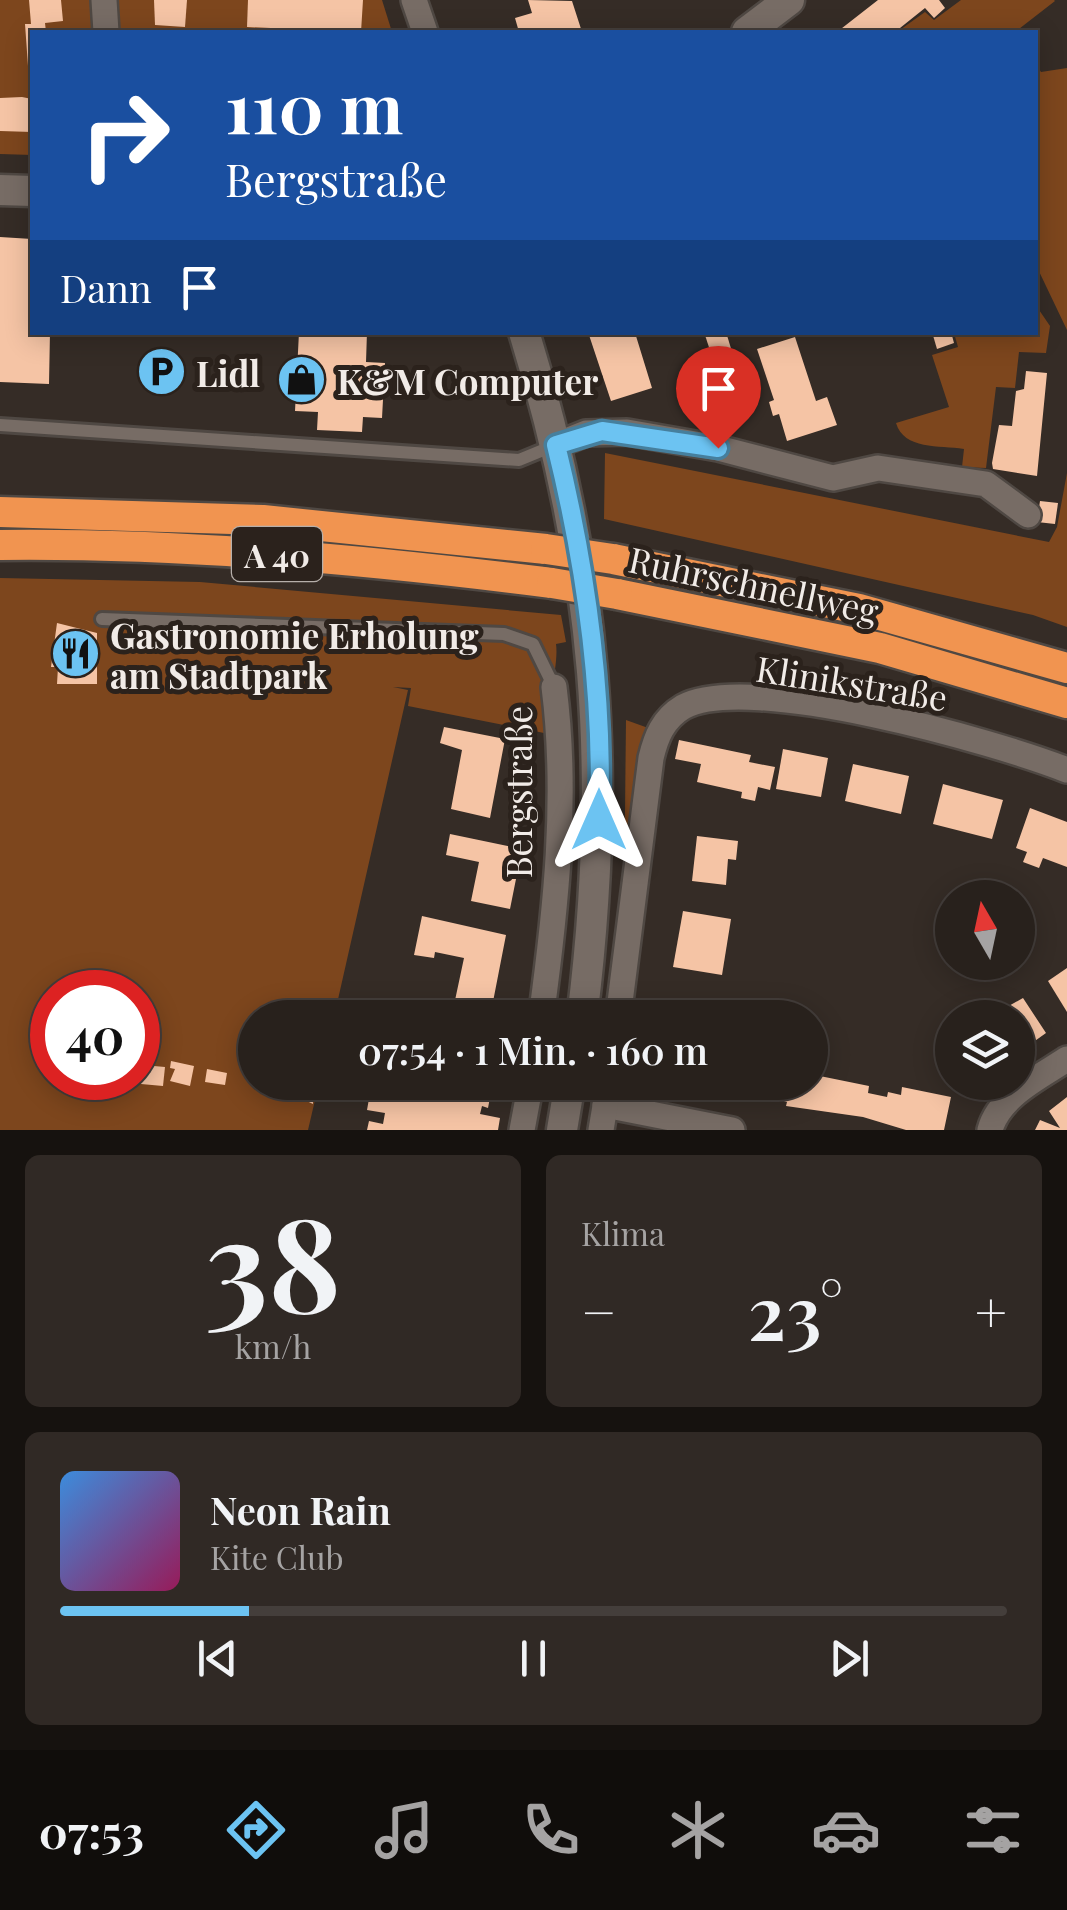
<!DOCTYPE html>
<html lang="de">
<meta charset="utf-8">
<style>
body{margin:0;font-family:"Playfair Display",serif;background:#302925;color:#f1f3f6;height:100vh;display:flex;flex-direction:column;font-size:38px;white-space:nowrap}
*{box-sizing:border-box;margin:0}
p{font-size:32px;color:#a5a3a3}
.icon{flex:none;width:55px;height:55px;fill:none;stroke:currentColor;stroke-width:2;stroke-linecap:round;stroke-linejoin:round}
.map{position:relative;height:1130px;overflow:hidden}
.panel{display:flex;flex-direction:column;gap:25px;padding:25px;background:#16120f;flex:1}
.panel>*{flex:none}
.top-card{position:absolute;left:30px;top:30px;width:1008px;height:305px;border-radius:0px;box-shadow:0 5px 25px #0003,0 0 0 2px #443e3b;background:#1a4fa0;color:#fff;overflow:hidden}
.needle{width:65px;rotate:351deg}
.buttons{position:absolute;left:935px;top:880px;display:grid;gap:20px}
.buttons a{display:grid;place-items:center;width:100px;height:100px;border-radius:50%;background:#28211c;box-shadow:0 5px 25px #0003,0 0 0 2px #443e3b;font-size:50px}
.speed{position:absolute;left:30px;top:970px;display:flex;gap:20px;font-size:50px;font-weight:700;text-align:center}
.speed>*{display:grid;place-content:center;width:130px;height:130px;border-radius:50%;background:#28211c;box-shadow:0 5px 25px #0003,0 0 0 2px #443e3b;line-height:1}
.speed .limit{border:15px solid #d22;background:#fff;color:#111}
.pin{position:absolute;display:grid;place-items:center;width:85px;height:85px;color:#fff;margin:-102px -42px;border-radius:50% 50% 50% 0;rotate:-45deg;box-shadow:0 0 10px #0007}
.pin .icon{rotate:45deg}
.me{position:absolute;width:110px;margin:-55px;rotate:0deg;stroke-linejoin:round;filter:drop-shadow(0 0 8px #0008)}
.turn{display:flex;align-items:center;gap:35px;height:210px;padding:0 30px;font-size:45px}
.turn .icon{width:130px;height:130px;stroke-width:2.5}
.turn b{display:block;font-size:70px;line-height:85px}
.then{display:flex;align-items:center;height:95px;padding:0 30px;background:#0003;gap:20px;font-size:38px}
.big{font-size:75px;font-weight:600;line-height:1.1}
.panel .tile{flex:1;display:flex;flex-direction:column;justify-content:center;gap:15px;min-width:0;padding:0 35px;border-radius:15px;background:#302925}
.panel .dial{align-items:center;gap:0}
.dial b{font-size:130px;line-height:1}
.song{display:flex;align-items:center;gap:30px}
.cover{width:120px;height:120px;border-radius:15px;background:linear-gradient(135deg,hsl(210 70% 55%),hsl(330 70% 35%))}
.played{height:10px;border-radius:5px;background:linear-gradient(90deg,#6cc3f2 20%,#443e3b 20%)}
.keys{display:flex;justify-content:space-around;direction:ltr}
.heat{display:flex;justify-content:space-between;align-items:center;font-size:55px;direction:ltr}
.panel .tiles{flex:1;display:grid;gap:25px;grid-template-columns:1fr 1fr}
.tile:last-child{grid-column:span 2}
.trip{position:absolute;left:238px;top:1000px;width:590px;height:100px;border-radius:50px;background:#28211c;box-shadow:0 5px 25px #0003,0 0 0 2px #443e3b;font-weight:600;line-height:100px;text-align:center}
.dock{display:flex;height:160px;justify-content:space-around;align-items:center;background:#100d0b;color:#a5a3a3}
.dock .icon{width:70px;height:70px}
.dock .current{color:#6cc3f2}
.dock b{font-size:45px;color:#f1f3f6}
.map>svg:first-child{display:block}
</style>
<div class="map">
<svg width="1067" height="1130" viewBox="0 0 1067 1130">
<rect width="100%" height="100%" fill="#352c26"/>
<g fill="#7d461d" fill-rule="evenodd">
<path d="M 0,0 L 382,0 L 392,32 L 32,32 L 32,155 L 0,154 Z"/>
<path d="M 961,0 L 1054,0 L 1055,1 L 1015,32 L 897,32 L 925,12 L 934,20 Z"/>
<path d="M 1035,63 L 1041,72 L 1067,68 L 1067,330 L 1035,263 Z"/>
<path d="M 1035,304 L 1050,326 L 1046,353 L 1019,352 L 1015,388 L 996,387 L 986,468 L 962,467 L 964,449 C 939,445 904,450 896,423 L 949,407 L 932,355 L 958,347 L 954,333 L 1035,332 Z"/>
<path d="M 605,453 L 1049,542 L 1057,527 L 1067,473 L 1067,627 L 1033,615 L 604,519 Z"/>
<path d="M 0,578 L 200,582 L 561,615 L 566,642 L 556,644 C 559,664 547,708 544,733 L 408,706 L 411,688 L 393,687 L 408,690 L 334,1017 L 255,1018 L 255,1082 L 319,1083 L 308,1130 L 0,1130 ZM 52,992 L 138,992 L 138,1078 L 52,1078 Z"/>
<path d="M 626,720 L 651,729 L 624,905 Z"/>
</g>
<g fill="#f5c4a5">
<path d="M 29,0 L 61,0 L 63,21 L 45,23 L 46,32 L 32,32 L 32,65 L 28,66 L 25,24 L 31,24 Z"/>
<path d="M 154,0 L 187,0 L 185,27 L 155,25 Z"/>
<path d="M 248,0 L 363,0 L 361,32 L 247,27 Z"/>
<path d="M 528,0 L 572,1 L 582,32 L 519,32 L 515,18 L 532,13 Z"/>
<path d="M 878,0 L 939,0 L 945,8 L 934,18 L 925,8 L 895,32 L 837,32 Z"/>
<path d="M 22,97 L 32,99 L 32,132 L 0,131 L 0,98 Z"/>
<path d="M 0,237 L 32,239 L 32,332 L 50,332 L 49,384 L 0,382 Z"/>
<path d="M 299,332 L 367,332 L 366,362 L 385,363 L 382,418 L 363,417 L 362,432 L 317,430 L 318,412 L 295,411 Z"/>
<path d="M 588,332 L 644,332 L 636,336 L 652,388 L 611,401 Z"/>
<path d="M 704,332 L 726,332 L 739,375 L 720,381 Z"/>
<path d="M 932,332 L 951,332 L 954,343 L 937,349 Z"/>
<path d="M 795,337 L 816,401 L 827,397 L 837,425 L 787,441 L 779,414 L 773,416 L 769,402 L 774,400 L 757,349 Z"/>
<path d="M 1026,371 L 1047,373 L 1037,476 L 993,469 L 992,463 L 999,425 L 1012,426 L 1016,391 L 1024,389 Z"/>
<path d="M 1040,501 L 1058,503 L 1055,524 L 1037,522 Z"/>
<path d="M 57,623 L 97,633 L 97,684 L 57,684 L 58,667 L 51,667 Z"/>
<path d="M 444,727 L 505,739 L 490,818 L 451,809 L 462,750 L 440,743 Z"/>
<path d="M 679,740 L 751,755 L 749,762 L 775,767 L 770,790 L 758,787 L 755,801 L 741,798 L 742,792 L 697,782 L 701,764 L 675,759 Z"/>
<path d="M 783,749 L 828,758 L 821,797 L 776,789 Z"/>
<path d="M 853,764 L 909,776 L 901,814 L 845,801 Z"/>
<path d="M 943,784 L 1003,800 L 992,839 L 933,824 Z"/>
<path d="M 1030,808 L 1067,822 L 1067,867 L 1043,858 L 1039,868 L 1023,862 L 1027,852 L 1016,848 Z"/>
<path d="M 450,834 L 522,849 L 510,909 L 471,901 L 479,862 L 446,855 Z"/>
<path d="M 697,836 L 738,841 L 736,860 L 728,859 L 726,885 L 692,881 Z"/>
<path d="M 683,911 L 731,919 L 722,975 L 673,967 Z"/>
<path d="M 422,916 L 506,935 L 491,1012 L 454,1005 L 464,958 L 435,952 L 434,958 L 414,955 Z"/>
<path d="M 1067,968 L 1067,1012 L 1048,981 Z"/>
<path d="M 1023,998 L 1046,1033 L 1018,1053 L 1018,1018 L 997,1018 L 998,1012 Z"/>
<path d="M 171,1061 L 194,1066 L 190,1086 L 170,1081 L 175,1069 L 170,1068 Z"/>
<path d="M 143,1065 L 165,1067 L 163,1086 L 141,1084 Z"/>
<path d="M 207,1069 L 227,1073 L 225,1085 L 205,1082 Z"/>
<path d="M 810,1074 L 869,1086 L 868,1093 L 887,1097 L 888,1092 L 901,1095 L 902,1087 L 951,1097 L 944,1130 L 906,1130 L 863,1117 L 786,1106 L 787,1102 L 777,1099 L 781,1082 L 810,1082 Z"/>
<path d="M 297,1082 L 313,1084 L 313,1104 L 294,1095 Z"/>
<path d="M 386,1082 L 493,1082 L 488,1108 L 482,1106 L 480,1114 L 500,1118 L 498,1130 L 367,1130 L 369,1121 L 383,1124 L 385,1113 L 367,1110 L 370,1093 L 388,1097 Z"/>
<path d="M 677,1082 L 764,1082 L 761,1101 L 730,1099 L 726,1093 Z"/>
<path d="M 1067,1097 L 1067,1130 L 1035,1130 L 1040,1120 L 1060,1128 L 1049,1111 Z"/>
</g>
<g fill="none" stroke-linecap="round" stroke-linejoin="round">
<defs>
<g id="lane">
<path d="M 0,425 L 519,460 L 553,446"/>
<path d="M 102,619 L 504,634 L 533,644 L 554,687"/>
</g>
<g id="street">
<path d="M 104,0 L 106,32"/>
<path d="M 414,0 L 425,32"/>
<path d="M 556,445 L 586,433 L 627,432 L 718,448 L 833,478 L 878,468 L 986,484 L 1028,515"/>
<path d="M 336,1013 L 357,1018"/>
<path d="M 541,1018 C 556,908 568,797 554,687"/>
<path d="M 618,1018 L 651,758 C 656,737 663,719 683,707 C 748,671 996,742 1067,770"/>
<path d="M 605,1105 L 732,1130"/>
<path d="M 522,1130 L 531,1082"/>
<path d="M 601,1130 L 609,1082"/>
<path d="M 990,1130 C 999,1096 1040,1077 1067,1059"/>
</g>
<g id="secondary">
<path d="M 747,32 L 789,0"/>
<path d="M 0,190 L 32,191"/>
<path d="M 524,332 C 597,570 613,771 582,1018"/>
<path d="M 562,1130 L 570,1082"/>
</g>
<g id="highway">
<path d="M 0,512 L 263,520 L 546,549"/>
<path d="M 0,545 C 185,543 369,560 552,583"/>
<path d="M 613,559 L 859,609 L 1067,668"/>
<path d="M 617,594 L 880,648 L 1067,703"/>
</g>
</defs>
<use href="#lane" stroke="#4f4843" stroke-width="18"/>
<use href="#street" stroke="#4f4843" stroke-width="30"/>
<use href="#secondary" stroke="#4f4843" stroke-width="35"/>
<use href="#highway" stroke="#4f4843" stroke-width="35"/>
<use href="#lane" stroke="#776c65" stroke-width="12"/>
<use href="#street" stroke="#776c65" stroke-width="25"/>
<use href="#secondary" stroke="#776c65" stroke-width="30"/>
<use href="#highway" stroke="#f19450" stroke-width="30"/>
<defs>
<g id="highway-bridge">
<path d="M 546,549 L 613,559"/>
<path d="M 552,583 L 617,594"/>
</g>
</defs>
<use href="#highway-bridge" stroke="#4f4843" stroke-width="35" stroke-linecap="butt"/>
<use href="#highway-bridge" stroke="#f19450" stroke-width="30"/>
</g>
<g fill="none" stroke-linecap="round" stroke-linejoin="round">
<defs>
<path id="route" d="M 599,820 C 604,693 586,567 556,445 L 602,431 L 718,448"/>
</defs>
<use href="#route" stroke="#467f9d" stroke-width="25"/>
<use href="#route" stroke="#6cc3f2" stroke-width="18"/>
</g>
<defs>
<symbol id="parking-disc" viewBox="-11 -11 22 22"><circle r="9.5" fill="#6cc3f2" stroke="#2b221c"/><path d="M-3.5-5.5H1a3.5 3.5 0 0 1 0 7H-1V5.5H-3.5ZM-1-3.4V-.6H.8a1.4 1.4 0 0 0 0-2.8Z" fill="#111"/></symbol>
<symbol id="shop-disc" viewBox="-11 -11 22 22"><circle r="9.5" fill="#6cc3f2" stroke="#2b221c"/><path d="M-5-2.5h2.3a2.7 3.5 0 0 1 5.4 0H5L5.5 6h-11ZM-1.5-2.5h3a1.5 2.3 0 0 0-3 0Z" fill="#111"/></symbol>
<symbol id="restaurant-disc" viewBox="-11 -11 22 22"><circle r="9.5" fill="#6cc3f2" stroke="#2b221c"/><path d="M-5-6h1v4h1v-4h1v4h1v-4h1v5L-1.5 .5V6h-2V.5L-5-1ZM5-6V6H3V1.5H1.5Q1.5-4 5-6Z" fill="#111"/></symbol>
</defs>
<g fill-rule="evenodd">
<use href="#parking-disc" x="134" y="344" width="55" height="55"/>
<use href="#shop-disc" x="274" y="352" width="55" height="55"/>
<use href="#restaurant-disc" x="48" y="626" width="55" height="55"/>
</g>
<g text-anchor="middle" dominant-baseline="central" stroke-width="10" stroke-linejoin="round" paint-order="stroke">
<rect fill="#2b221c" stroke="#b6afaa" stroke-width="2.5" x="232" y="527" width="90" height="54" rx="8"/>
<g font-size="32" font-weight="bold" fill="#f1ebe7">
<text x="277" y="554">A 40</text>
</g>
<g font-size="35" font-weight="bold" fill="#f1ebe7" stroke="#2b221c" text-anchor="start">
<text x="196" y="372">Lidl</text>
<text x="337" y="380">K&amp;M Computer</text>
<text x="110" y="634">Gastronomie Erholung<tspan x="110" dy="40">am Stadtpark</tspan></text>
</g>
<g font-size="35" fill="#f1ebe7" stroke="#2b221c">
<text transform="translate(754 584) rotate(12)">Ruhrschnellweg</text>
<text transform="translate(852 682) rotate(9)">Klinikstraße</text>
<text transform="translate(517 792) rotate(-90)">Bergstraße</text>
</g>
</g>
</svg>
<div class="buttons">
<a><svg class="needle" viewBox="-14 -14 28 28"><path d="M0-13l5 13h-10z" fill="#e53935"/><path d="M0 13l5-13h-10z" fill="#a5a3a3"/></svg></a>
<a><svg class="icon" aria-label="layers" viewBox="0 0 24 24"><path d="M12 4l9 5-9 5-9-5zM3 14l9 5 9-5"/></svg></a>
</div>
<div class="speed"><div class="limit">40</div></div>
<div class="pin" style="left:718px;top:448px;background:#d93025"><svg class="icon" aria-label="arrive" viewBox="0 0 24 24"><path d="M6 21V4h12l-3 4 3 4H6"/></svg></div>
<svg class="me" style="left:599px;top:820px" viewBox="-20 -20 40 40"><path d="M0-17L14 15 0 8-14 15z" fill="#6cc3f2" stroke="#fff" stroke-width="4"/></svg>
<div class="trip">07:54 · 1 Min. · 160 m</div>
<div class="top-card">
<div class="turn"><svg class="icon" aria-label="right" viewBox="0 0 24 24"><path d="M7 20v-9h11M14 6l5 5-5 5"/></svg><div><b>110 m</b>Bergstraße</div></div>
<div class="then">Dann<svg class="icon" aria-label="arrive" viewBox="0 0 24 24"><path d="M6 21V4h12l-3 4 3 4H6"/></svg></div>
</div>
</div>
<section class="panel">
<div class="tiles">
<div class="tile dial"><b>38</b><p>km/h</p></div>
<div class="tile"><p>Klima</p>
<div class="heat"><a>−</a><b class="big">23°</b><a>+</a></div>
</div>
<div class="tile">
<div class="song"><i class="cover"></i><div><b>Neon Rain</b><p>Kite Club</p></div></div>
<div class="played"></div>
<div class="keys"><svg class="icon" aria-label="previous" viewBox="0 0 24 24"><path d="M18 5L8 12l10 7zM5 5v14"/></svg><svg class="icon" aria-label="pause" viewBox="0 0 24 24"><path d="M8 5v14M16 5v14"/></svg><svg class="icon" aria-label="next" viewBox="0 0 24 24"><path d="M6 5l10 7-10 7zM19 5v14"/></svg></div>
</div>
</div>
</section>
<nav class="dock">
<b>07:53</b>
<svg class="icon current" aria-label="directions" viewBox="0 0 24 24"><path d="M12 3l9 9-9 9-9-9zM9 14v-3h6M13 9l2 2-2 2"/></svg>
<svg class="icon" aria-label="music" viewBox="0 0 24 24"><path d="M9 18V5l10-2v13"/><circle cx="6" cy="18" r="3"/><circle cx="16" cy="16" r="3"/></svg>
<svg class="icon" aria-label="phone" viewBox="0 0 24 24"><path d="M5 4h4l2 5-3 2q2 4 5 5l2-3 5 2v4C11 20 4 13 5 4z"/></svg>
<svg class="icon" aria-label="climate" viewBox="0 0 24 24"><path d="M12 3v18M4 7l16 10M4 17L20 7"/></svg>
<svg class="icon" aria-label="car" viewBox="0 0 24 24"><path d="M5 17H2v-5l4-1 3-4h7l3 4 3 1v5h-3M9 17h6M6 11h13"/><circle cx="7" cy="17" r="2"/><circle cx="17" cy="17" r="2"/></svg>
<svg class="icon" aria-label="filters" viewBox="0 0 24 24"><path d="M4 7h16M4 17h16"/><circle cx="9" cy="7" r="2"/><circle cx="15" cy="17" r="2"/></svg>
</nav>
